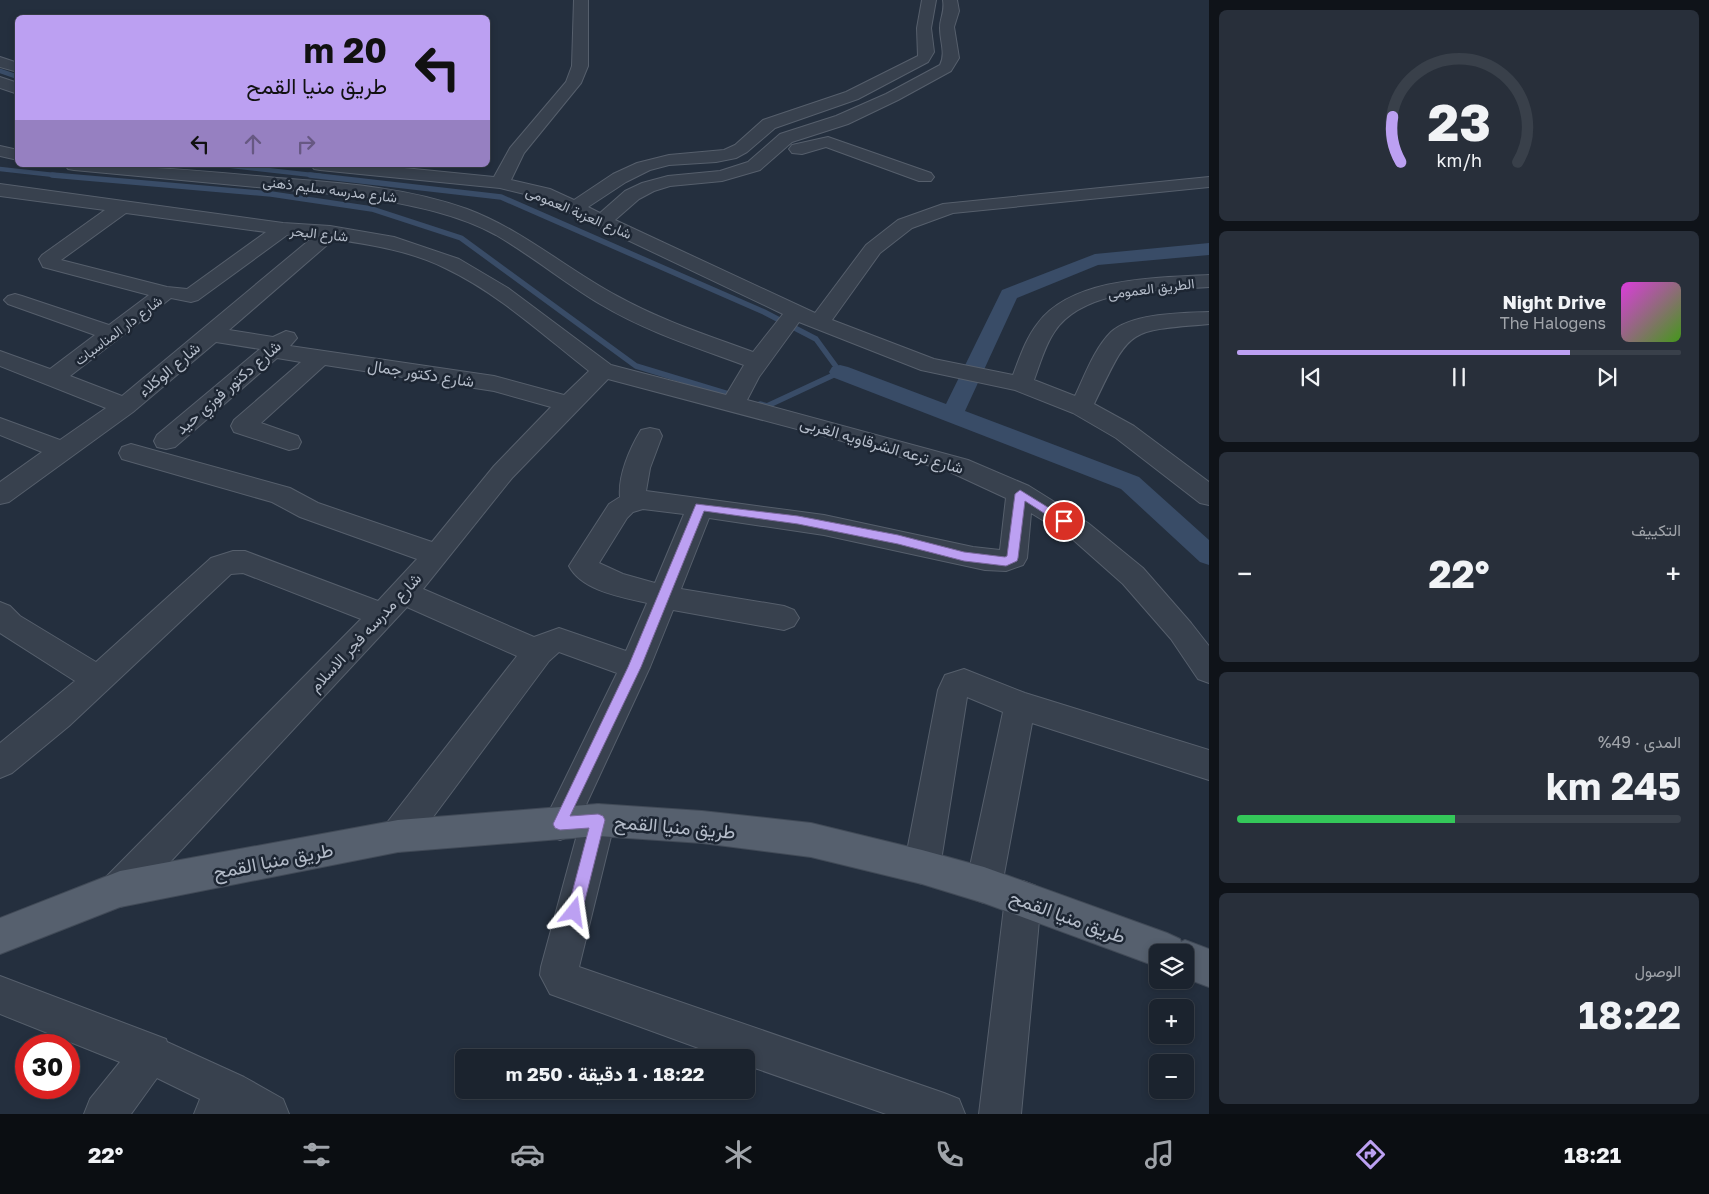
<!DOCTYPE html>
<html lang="ar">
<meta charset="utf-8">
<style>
body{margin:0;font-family:"Golos Text",Vazirmatn,sans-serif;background:#282f3a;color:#f1f3f6;direction:rtl;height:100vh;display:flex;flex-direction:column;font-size:19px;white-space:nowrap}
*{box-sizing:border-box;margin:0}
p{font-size:16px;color:#a0a4aa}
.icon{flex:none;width:28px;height:28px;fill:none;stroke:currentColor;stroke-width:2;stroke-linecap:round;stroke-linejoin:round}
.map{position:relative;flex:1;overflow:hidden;direction:ltr}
.sheet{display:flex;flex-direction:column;gap:10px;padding:10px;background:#0f1319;width:500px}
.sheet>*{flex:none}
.hud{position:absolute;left:15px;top:15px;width:475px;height:152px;border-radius:8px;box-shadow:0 2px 8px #0003,0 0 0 1px #39404a;direction:rtl;background:#bca0f2;color:#111;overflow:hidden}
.controls{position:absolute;left:1149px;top:944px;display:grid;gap:10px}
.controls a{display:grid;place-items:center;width:45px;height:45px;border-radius:8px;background:#1b232e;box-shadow:0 2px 8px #0003,0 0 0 1px #39404a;font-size:25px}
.speed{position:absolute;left:15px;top:1034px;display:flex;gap:10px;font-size:25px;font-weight:700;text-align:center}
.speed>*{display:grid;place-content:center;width:65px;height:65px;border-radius:50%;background:#1b232e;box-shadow:0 2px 8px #0003,0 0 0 1px #39404a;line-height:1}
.speed .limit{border:8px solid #d22;background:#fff;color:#111}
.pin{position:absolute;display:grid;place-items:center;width:42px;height:42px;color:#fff;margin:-21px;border:2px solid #fff;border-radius:50%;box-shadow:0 1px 5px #0007}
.me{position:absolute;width:55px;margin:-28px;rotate:15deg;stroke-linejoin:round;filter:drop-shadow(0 0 4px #0008)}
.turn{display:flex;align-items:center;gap:18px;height:105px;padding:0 20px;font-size:22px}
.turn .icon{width:65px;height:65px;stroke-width:2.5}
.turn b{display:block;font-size:35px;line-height:42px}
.lanes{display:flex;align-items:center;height:48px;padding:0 20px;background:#0003;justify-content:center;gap:25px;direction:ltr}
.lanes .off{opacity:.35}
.big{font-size:38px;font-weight:700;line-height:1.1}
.sheet .tile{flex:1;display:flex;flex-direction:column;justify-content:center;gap:8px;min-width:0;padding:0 18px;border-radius:8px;background:#282f3a}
.sheet .dial{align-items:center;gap:0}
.dial svg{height:130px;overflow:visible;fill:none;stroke:#39404a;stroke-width:7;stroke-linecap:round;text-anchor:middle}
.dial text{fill:#f1f3f6;stroke:none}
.song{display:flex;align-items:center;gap:15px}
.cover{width:60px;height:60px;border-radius:8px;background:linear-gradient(135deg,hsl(300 70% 55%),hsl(100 70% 35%))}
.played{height:5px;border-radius:2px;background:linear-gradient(90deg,#bca0f2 75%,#39404a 75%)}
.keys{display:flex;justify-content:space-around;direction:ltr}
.heat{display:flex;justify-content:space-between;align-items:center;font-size:28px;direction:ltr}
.charge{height:8px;border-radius:4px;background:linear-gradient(90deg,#34c759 49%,#39404a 0)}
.trip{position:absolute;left:455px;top:1049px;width:300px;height:50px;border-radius:8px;background:#1b232e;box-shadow:0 2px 8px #0003,0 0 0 1px #39404a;font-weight:700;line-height:50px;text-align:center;direction:rtl}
.tab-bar{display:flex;height:80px;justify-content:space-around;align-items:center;background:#0b0e12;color:#a0a4aa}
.tab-bar .icon{width:35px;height:35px}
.tab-bar .selected{color:#bca0f2}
.tab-bar b{font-size:22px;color:#f1f3f6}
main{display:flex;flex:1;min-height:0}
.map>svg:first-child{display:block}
</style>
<main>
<section class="sheet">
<div class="tile dial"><svg viewBox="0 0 100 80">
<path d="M14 69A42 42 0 1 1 86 69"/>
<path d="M14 69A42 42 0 0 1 9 41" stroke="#bca0f2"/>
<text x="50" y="56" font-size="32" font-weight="700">23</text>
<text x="50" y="72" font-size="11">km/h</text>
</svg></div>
<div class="tile">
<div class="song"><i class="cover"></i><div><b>Night Drive</b><p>The Halogens</p></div></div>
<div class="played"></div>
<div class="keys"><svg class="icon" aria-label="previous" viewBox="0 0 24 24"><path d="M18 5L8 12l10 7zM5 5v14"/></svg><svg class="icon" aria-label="pause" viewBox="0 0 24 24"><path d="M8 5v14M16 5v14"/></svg><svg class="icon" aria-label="next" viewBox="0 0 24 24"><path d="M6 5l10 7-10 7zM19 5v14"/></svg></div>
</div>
<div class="tile"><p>التكييف</p>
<div class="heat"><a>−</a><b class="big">22°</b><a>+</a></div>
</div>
<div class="tile"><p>المدى · 49%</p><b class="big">245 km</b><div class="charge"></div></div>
<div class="tile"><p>الوصول</p><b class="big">18:22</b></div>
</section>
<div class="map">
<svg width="1209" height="1114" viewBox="0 0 1209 1114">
<rect width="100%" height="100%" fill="#242f3e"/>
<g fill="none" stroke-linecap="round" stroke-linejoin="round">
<g stroke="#394c67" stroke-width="4.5">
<path d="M 0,71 L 18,77"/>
<path d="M 223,165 L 321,176"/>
<path d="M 0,169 L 63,176"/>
</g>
<g stroke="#394c67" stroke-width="5.5">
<path d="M 52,175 L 271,194 L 372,209 L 461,238 L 636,366 L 735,396"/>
<path d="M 310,175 L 501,197 L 764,312 L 816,339 L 840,372 L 767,406 L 760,404"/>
</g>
<path fill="#394c67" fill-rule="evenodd" d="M 1209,243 L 1209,255 L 1098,265 L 1017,298 L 965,411 L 1139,477 L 1209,540 L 1209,565 L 1200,562 L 1121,489 L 832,377 L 829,372 L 832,367 L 840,365 L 848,367 L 946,404 L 1002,290 L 1095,254 Z"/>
<defs>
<g id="minor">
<path d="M 574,0 L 588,0 L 588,66 L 581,83 L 524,153 L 511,180 L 550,189 L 574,200 L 613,174 L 637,163 L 669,155 L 724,150 L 735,145 L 763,120 L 846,92 L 918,56 L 917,28 L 922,0 L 936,0 L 931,28 L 934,52 L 928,62 L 858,99 L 775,128 L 747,152 L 736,158 L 716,162 L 669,165 L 650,170 L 626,182 L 588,207 L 600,213 L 625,191 L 642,183 L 668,176 L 720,171 L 748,162 L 780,134 L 836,116 L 886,94 L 940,65 C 946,53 940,42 940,28 C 940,17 945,13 943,0 L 957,0 L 959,11 L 954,27 L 959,58 L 951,71 L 898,100 L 848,124 L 792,142 L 760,170 L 722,181 L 670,186 L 654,191 L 639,199 L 615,220 L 815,313 L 866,245 L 898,220 L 943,204 L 1209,177 L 1209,187 L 953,213 L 912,228 L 880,253 L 832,320 L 934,359 L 1013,375 C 1020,357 1026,338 1038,323 C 1073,277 1156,278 1209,275 L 1209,287 C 1162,290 1084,288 1055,331 C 1045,345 1040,364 1034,380 L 1075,396 C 1085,375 1094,349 1111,332 C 1132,313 1182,313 1209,312 L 1209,324 C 1124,331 1131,329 1094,404 L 1134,426 L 1209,482 L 1209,505 L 1200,503 L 1116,438 L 1073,413 L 1015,390 L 921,370 L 799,322 L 759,377 L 747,400 L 968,460 L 1029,486 L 1088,523 L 1143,568 L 1191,623 L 1209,646 L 1209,683 L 1198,679 L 1171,639 L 1123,584 L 1070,537 L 1031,513 L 1027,558 L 1023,565 L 1006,571 L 985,570 L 824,535 L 709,518 L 681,589 L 784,606 L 794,610 L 799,618 L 794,626 L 784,630 L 673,610 L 650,667 L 572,835 L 560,840 L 548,835 L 543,824 L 617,673 L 559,652 L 549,661 L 410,848 L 398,852 L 386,848 L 381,836 L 386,824 L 517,656 L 407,607 L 133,902 L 120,907 L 107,902 L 102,889 L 107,876 L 361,619 L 243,573 L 231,574 L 69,726 L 12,773 L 0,778 L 0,743 L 75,681 L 0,633 L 0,602 L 10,606 L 20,616 L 96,662 L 211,558 L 233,551 L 245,551 L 378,601 L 417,559 L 300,517 L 272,502 L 122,459 L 119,453 L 122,447 L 131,444 L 290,488 L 318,503 L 432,542 L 494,466 L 551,407 L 494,391 L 325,365 L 261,423 L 298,436 L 301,442 L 298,448 L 289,450 L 234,432 L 231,426 L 234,420 L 301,362 L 277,358 L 175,447 L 166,449 L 157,447 L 154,441 L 157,435 L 260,349 L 216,342 L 133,412 L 9,502 L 0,504 L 0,482 L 42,452 L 0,435 L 0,418 L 60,440 L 106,408 L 0,366 L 0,351 L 50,369 L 95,335 L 8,304 L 4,300 L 8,296 L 15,294 L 22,296 L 109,325 L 149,295 L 43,267 L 39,259 L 42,255 L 105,210 L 0,196 L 0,184 L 283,223 L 330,226 L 394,237 L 459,259 L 508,288 L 611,365 L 726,395 L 744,365 C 695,347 645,331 600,304 C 565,283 532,256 496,235 C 456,213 409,205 365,197 L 74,170 L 68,169 L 65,165 C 136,165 206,171 277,178 C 341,183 406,187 467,209 C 523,230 565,268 617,296 C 660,320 707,335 753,352 L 783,314 L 537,197 L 500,188 L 320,170 L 314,169 L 311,165 L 374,165 L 494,177 L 510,148 L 566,82 L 572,66 ZM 126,213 L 266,232 L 187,289 L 167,287 L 61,260 ZM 287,235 L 313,237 L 122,396 L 70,376 L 171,298 L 191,302 L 198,300 ZM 334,239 C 372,245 411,251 445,268 C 498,293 543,335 589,371 L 564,395 L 494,376 L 290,346 L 297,338 L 294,333 L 286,331 L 273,337 L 229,330 ZM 608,379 L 891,454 L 950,472 L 1006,498 L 1000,550 L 973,547 L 824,515 L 646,491 L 650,468 L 662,436 L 659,430 L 650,428 L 641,430 C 630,448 618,475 620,497 L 609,504 L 569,566 C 582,591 622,597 647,603 L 626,651 L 559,628 L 534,637 L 423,589 L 512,478 ZM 643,509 L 684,514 L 655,583 L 623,574 L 599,563 L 627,518 L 633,512 Z"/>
<path d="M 0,57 L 18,63 L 18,72 L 0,67 Z"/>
<path d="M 0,77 L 18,83 L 18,94 L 0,88 Z"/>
<path d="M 828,137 L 931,173 L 934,177 L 931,181 L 919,181 L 826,147 L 802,154 L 792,153 L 789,149 L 792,145 Z"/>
<path d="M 0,146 L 18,150 L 18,160 L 0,156 Z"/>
<path d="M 964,669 L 1025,693 L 1209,750 L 1209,780 L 1032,723 L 1002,885 L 997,898 L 984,903 L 971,898 L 966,885 L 1003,712 L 967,697 L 940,867 L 934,879 L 922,884 L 910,879 L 904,867 L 938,690 L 945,675 Z"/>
<path d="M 598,804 L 610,809 L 615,820 L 579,967 L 944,1093 L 959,1099 L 965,1114 L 886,1114 L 746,1065 L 746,1058 L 726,1058 L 550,994 L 540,975 L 541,967 L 581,820 L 586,809 Z"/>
<path d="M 1023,881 L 1036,886 L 1041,899 L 1021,1114 L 979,1114 L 1005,899 L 1010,886 Z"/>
<path d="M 0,976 L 166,1039 L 167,1042 L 244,1077 L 283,1099 L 289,1114 L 194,1114 L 200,1099 L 157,1078 L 131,1114 L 84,1114 L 90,1099 L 120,1062 L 0,1014 Z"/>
</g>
<path id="major" d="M 598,804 L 702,811 L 811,823 L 922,850 L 984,867 L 1167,933 L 1180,939 L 1181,942 L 1185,940 L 1209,949 L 1209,987 L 1185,978 L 1185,952 L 1158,952 L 1158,967 L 984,903 L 922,884 L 811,857 L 702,843 L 598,836 L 398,852 L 120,907 L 0,954 L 0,918 L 120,871 L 398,820 Z"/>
</defs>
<use href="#minor" stroke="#565f6c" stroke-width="2"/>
<use href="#major" stroke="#414a57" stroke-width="2"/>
<use href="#minor" fill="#38414e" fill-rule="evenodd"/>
<use href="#major" fill="#56606e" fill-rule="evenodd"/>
</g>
<path fill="#bca0f2" stroke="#7a689d" d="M 1020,490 L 1070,521 L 1068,524 L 1061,524 L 1025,501 L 1018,558 L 1017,561 L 1006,566 L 964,561 L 898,544 L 798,524 L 704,511 L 641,667 L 570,816 L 598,814 L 603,816 L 605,820 L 582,912 L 579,917 L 574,920 L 569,917 L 567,912 L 589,828 L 560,830 L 555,828 L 553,824 L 628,667 L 696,504 L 798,516 L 898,535 L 964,552 L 1005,557 L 1007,556 L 1015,494 Z"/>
<g text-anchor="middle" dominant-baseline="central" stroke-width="5" stroke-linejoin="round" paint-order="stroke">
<g font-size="14" fill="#b4bcc9" stroke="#1d2633">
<text transform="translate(330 189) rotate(7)">شارع مدرسه سليم ذهنى</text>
<text transform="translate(579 212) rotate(23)">شارع العزبة العمومى</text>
<text transform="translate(319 233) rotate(6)">شارع البحر</text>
<text transform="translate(1151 288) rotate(-7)">الطريق العمومى</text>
<text transform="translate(118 330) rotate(-37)">شارع دار المناسبات</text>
</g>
<g font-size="16" fill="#b4bcc9" stroke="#1d2633">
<text transform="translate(169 369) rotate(-40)">شارع الوكلاء</text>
<text transform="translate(421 373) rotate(9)">شارع دكتور جمال</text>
<text transform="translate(228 387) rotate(-41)">شارع دكتور فوزي حيد</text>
<text transform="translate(882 445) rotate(16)">شارع ترعه الشرقاويه الغربى</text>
<text transform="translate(365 632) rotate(-47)">شارع مدرسه فجر الاسلام</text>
</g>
<g font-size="19" fill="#b4bcc9" stroke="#1d2633">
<text transform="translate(675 826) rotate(5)">طريق منيا القمح</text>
<text transform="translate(273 860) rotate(-11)">طريق منيا القمح</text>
<text transform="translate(1068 916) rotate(20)">طريق منيا القمح</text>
</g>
</g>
</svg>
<div class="controls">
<a><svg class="icon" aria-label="layers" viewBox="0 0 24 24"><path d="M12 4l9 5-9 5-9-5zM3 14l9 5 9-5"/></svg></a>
<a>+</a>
<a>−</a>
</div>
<div class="speed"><div class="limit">30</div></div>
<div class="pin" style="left:1064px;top:521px;background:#d93025"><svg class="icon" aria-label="arrive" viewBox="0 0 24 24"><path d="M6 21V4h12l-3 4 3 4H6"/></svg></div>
<svg class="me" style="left:574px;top:912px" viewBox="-20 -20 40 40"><path d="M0-17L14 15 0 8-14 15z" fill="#bca0f2" stroke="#fff" stroke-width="4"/></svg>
<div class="trip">18:22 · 1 دقيقة · 250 m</div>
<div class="hud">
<div class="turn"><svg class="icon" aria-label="left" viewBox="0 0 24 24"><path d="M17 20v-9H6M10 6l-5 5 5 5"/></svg><div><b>20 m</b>طريق منيا القمح</div></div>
<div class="lanes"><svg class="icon" aria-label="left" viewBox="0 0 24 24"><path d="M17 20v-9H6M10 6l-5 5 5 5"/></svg><svg class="icon off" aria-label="ahead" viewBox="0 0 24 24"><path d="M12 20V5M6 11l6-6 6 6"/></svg><svg class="icon off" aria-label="right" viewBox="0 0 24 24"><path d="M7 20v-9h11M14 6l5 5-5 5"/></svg></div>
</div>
</div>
</main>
<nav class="tab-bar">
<b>18:21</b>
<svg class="icon selected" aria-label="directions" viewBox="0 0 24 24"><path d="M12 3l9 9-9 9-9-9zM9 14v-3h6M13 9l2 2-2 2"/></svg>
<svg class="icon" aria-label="music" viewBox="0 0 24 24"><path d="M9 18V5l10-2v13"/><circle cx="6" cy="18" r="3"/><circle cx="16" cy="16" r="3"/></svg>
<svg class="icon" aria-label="phone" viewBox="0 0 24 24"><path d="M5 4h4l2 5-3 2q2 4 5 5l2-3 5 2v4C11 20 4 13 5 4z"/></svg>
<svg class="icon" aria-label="climate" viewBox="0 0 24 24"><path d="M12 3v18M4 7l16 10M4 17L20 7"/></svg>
<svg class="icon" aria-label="car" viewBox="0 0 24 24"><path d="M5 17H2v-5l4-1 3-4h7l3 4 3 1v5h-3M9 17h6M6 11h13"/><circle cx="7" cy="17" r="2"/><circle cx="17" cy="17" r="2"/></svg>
<svg class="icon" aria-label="filters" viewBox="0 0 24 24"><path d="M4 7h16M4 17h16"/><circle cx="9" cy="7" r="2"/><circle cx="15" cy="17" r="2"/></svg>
<b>22°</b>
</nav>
